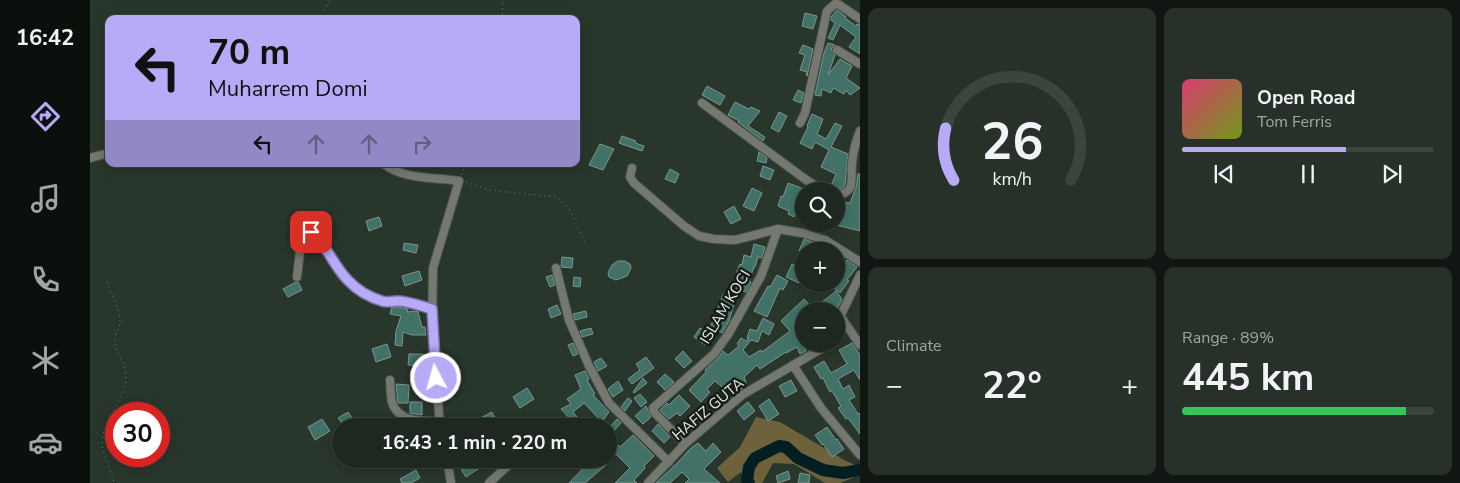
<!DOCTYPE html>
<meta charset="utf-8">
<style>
body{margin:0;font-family:"Nunito Sans",sans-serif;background:#273029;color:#f1f3f6;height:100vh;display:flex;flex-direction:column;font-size:19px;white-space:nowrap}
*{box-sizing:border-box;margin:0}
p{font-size:16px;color:#a1a6a5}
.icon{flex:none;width:28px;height:28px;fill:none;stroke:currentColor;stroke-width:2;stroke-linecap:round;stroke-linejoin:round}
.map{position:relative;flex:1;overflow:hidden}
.sheet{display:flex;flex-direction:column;gap:8px;padding:8px;background:#111612;width:600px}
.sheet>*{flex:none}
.top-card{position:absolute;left:15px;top:15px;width:475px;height:152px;border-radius:10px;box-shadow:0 2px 12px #0003,0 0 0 1px #3c443e;background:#b7abf7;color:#111;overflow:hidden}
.buttons{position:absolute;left:705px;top:182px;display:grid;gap:10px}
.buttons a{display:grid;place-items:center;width:50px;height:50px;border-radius:50%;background:#1f2820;box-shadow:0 2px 12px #0003,0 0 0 1px #3c443e;font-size:25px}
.speed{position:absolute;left:15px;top:402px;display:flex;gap:10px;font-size:25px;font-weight:700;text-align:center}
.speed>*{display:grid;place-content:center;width:65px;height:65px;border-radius:50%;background:#1f2820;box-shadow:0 2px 12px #0003,0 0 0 1px #3c443e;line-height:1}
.speed .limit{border:8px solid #d22;background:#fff;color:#111}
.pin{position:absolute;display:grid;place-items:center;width:42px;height:42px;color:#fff;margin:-21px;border-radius:10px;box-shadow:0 2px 8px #0006}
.me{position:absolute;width:55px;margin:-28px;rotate:354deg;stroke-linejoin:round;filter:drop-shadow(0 0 4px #0008)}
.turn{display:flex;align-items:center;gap:18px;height:105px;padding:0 20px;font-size:22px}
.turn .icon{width:65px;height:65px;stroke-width:2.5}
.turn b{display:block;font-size:35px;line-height:42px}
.lanes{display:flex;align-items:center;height:48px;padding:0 20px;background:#0003;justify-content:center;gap:25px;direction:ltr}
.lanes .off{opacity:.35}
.big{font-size:38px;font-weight:700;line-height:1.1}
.sheet .widget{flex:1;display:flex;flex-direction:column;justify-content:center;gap:8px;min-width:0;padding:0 18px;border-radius:10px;background:#273029}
.sheet .dial{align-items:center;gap:0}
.dial svg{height:130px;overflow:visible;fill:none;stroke:#3c443e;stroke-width:7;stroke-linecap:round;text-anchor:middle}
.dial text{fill:#f1f3f6;stroke:none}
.song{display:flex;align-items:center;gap:15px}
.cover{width:60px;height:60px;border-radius:8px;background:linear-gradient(135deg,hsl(340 70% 55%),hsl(80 70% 35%))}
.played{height:5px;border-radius:2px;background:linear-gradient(90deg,#b7abf7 65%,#3c443e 65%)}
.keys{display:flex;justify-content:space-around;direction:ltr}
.heat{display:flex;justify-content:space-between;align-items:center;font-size:28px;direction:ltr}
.charge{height:8px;border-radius:4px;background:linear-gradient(90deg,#34c759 89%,#3c443e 0)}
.sheet .tiles{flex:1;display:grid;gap:8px;grid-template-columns:repeat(2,1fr)}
.trip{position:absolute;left:242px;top:418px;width:285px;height:50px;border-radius:25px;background:#1f2820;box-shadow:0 2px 12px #0003,0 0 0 1px #3c443e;font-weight:700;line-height:50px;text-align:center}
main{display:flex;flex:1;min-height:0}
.menu{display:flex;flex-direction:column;width:90px;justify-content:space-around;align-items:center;background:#0c100d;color:#a1a6a5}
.menu .icon{width:35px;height:35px}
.menu .selected{color:#b7abf7}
.menu b{font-size:22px;color:#f1f3f6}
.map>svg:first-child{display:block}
</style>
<main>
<nav class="menu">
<b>16:42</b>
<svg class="icon selected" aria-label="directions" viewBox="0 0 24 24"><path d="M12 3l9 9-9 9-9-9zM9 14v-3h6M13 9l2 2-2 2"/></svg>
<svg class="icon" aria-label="music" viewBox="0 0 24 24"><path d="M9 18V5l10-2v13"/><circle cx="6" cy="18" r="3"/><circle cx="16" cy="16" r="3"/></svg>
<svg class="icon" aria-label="phone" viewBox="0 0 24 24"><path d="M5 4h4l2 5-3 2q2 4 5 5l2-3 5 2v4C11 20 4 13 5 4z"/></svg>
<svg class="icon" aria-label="climate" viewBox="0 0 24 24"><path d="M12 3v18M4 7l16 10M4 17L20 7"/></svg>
<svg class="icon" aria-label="car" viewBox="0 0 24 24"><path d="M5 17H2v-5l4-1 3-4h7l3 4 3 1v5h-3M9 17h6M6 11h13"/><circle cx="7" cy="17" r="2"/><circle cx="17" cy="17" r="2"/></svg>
</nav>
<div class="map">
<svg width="770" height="483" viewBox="0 0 770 483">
<rect width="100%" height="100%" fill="#29362b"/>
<path fill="#6e623d" d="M 666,417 L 690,422 L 756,461 L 770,467 L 770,475 L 750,483 L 735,483 L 704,464 L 683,463 L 672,483 L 655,483 L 651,472 L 638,482 L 627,468 L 650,447 Z"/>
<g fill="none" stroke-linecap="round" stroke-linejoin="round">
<path stroke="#031e21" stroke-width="12" d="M 659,483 L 657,480 L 659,467 L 665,458 L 689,446 L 696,447 L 708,458 L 733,470 L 753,473 L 770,470"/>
</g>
<g fill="#427267" stroke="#7e948e">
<path d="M 747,10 L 756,17 L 755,18 L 766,26 L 767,24 L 770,25 L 770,54 L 759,47 L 766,37 L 750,25 L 743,40 L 738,38 L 745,23 L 741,20 L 741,17 Z"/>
<path d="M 715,13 L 727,16 L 723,29 L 712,26 Z"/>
<path d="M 738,43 L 745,45 L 741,49 L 745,55 L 738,75 L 750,59 L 762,66 L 756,78 L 770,88 L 760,95 L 756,90 L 754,94 L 743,88 L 741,93 L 732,89 L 731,96 L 725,95 L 734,53 Z"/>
<path d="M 713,45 L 723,49 L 717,76 L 716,75 L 717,72 L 710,70 L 715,55 L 709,53 Z"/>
<path d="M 617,86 L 635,96 L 630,105 L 612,95 Z"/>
<path d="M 708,90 L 714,93 L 711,103 L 703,100 Z"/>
<path d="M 645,102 L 659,109 L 661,107 L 670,111 L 658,126 L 675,137 L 673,141 L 648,122 L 649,121 L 638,115 Z"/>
<path d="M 689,112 L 697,116 L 689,132 L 681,128 Z"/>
<path d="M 722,114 L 733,119 L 727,134 L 736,139 L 745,123 L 752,126 L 741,147 L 758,154 L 755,184 L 754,187 L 750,189 L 746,190 L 740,188 L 746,174 L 731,167 L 739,150 L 725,142 L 722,149 L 710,143 L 718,127 L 717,126 Z"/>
<path d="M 532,136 L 546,141 L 545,143 L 554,146 L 552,151 L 529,143 Z"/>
<path d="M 510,144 L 524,149 L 513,170 L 499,165 Z"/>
<path d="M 669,152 L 677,158 L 676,163 L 667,161 Z"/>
<path d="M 673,166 L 684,170 L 680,180 L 670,176 Z"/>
<path d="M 580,169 L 589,174 L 585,183 L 575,179 Z"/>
<path d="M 768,174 L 770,174 L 770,231 L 746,225 L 746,201 L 760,203 L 766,187 Z"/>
<path d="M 698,183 L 714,189 L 714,218 L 705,214 L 704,217 L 698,214 L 699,211 L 688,206 L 691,196 L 693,197 Z"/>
<path d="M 662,188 L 672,193 L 664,211 L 653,206 Z"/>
<path d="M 644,206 L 651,219 L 641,224 L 634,212 Z"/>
<path d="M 289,217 L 292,226 L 279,231 L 276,221 Z"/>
<path d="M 720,224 L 732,224 L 729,232 L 719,229 Z"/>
<path d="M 714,239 L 728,244 L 725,251 L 709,251 Z"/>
<path d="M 314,243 L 328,245 L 326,253 L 313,250 Z"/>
<path d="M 664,244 L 675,247 L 672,258 L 668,257 L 665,267 L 664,267 L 659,281 L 661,282 L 656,292 L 646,289 L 650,275 L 646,274 L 650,264 L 652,265 L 654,255 L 661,257 Z"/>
<path d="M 472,257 L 483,258 L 482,268 L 471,267 Z"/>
<path d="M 757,260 L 767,267 L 757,280 L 759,281 L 750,293 L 738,284 L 746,284 L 746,273 Z"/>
<path d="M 528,261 L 535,261 L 540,264 L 541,268 L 537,276 L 526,280 L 519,277 L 518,273 L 522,265 Z"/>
<path d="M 702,264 L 714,270 L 709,283 L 696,277 Z"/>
<path d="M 329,271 L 332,280 L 315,286 L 312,276 Z"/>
<path d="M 462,275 L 465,285 L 460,287 L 456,277 Z"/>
<path d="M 687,275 L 698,281 L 693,290 L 690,288 L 677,317 L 664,311 L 678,286 L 680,287 Z"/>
<path d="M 484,277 L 491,278 L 490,287 L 483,286 Z"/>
<path d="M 206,282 L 208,282 L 212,290 L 198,297 L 193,289 Z"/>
<path d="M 746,291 L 752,299 L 748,307 L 743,311 L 714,311 L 714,347 L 716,351 L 710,354 L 707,347 L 696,353 L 696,352 L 670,369 L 667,365 L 654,377 L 657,385 L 651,389 L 646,379 L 637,391 L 625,381 L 617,389 L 620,392 L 611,402 L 599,390 L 616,372 L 615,370 L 628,358 L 633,351 L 638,355 L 649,346 L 647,344 L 651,338 L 656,341 L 659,339 L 657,338 L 660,329 L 667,331 L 673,318 L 684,324 L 679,335 L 672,331 L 668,342 L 661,340 L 653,350 L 659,357 L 671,350 L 672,352 L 700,331 L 691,321 L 714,299 L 723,309 Z"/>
<path d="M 633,294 L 646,298 L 639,321 L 632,333 L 625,329 L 615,345 L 604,337 L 610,328 L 617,332 L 628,312 L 627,311 Z"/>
<path d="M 467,305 L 471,314 L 461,318 L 458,309 Z"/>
<path d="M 302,307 L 308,307 L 318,309 L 317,312 L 325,311 L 328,312 L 332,327 L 335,327 L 336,335 L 322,335 L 313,332 L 312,346 L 305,345 L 306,331 L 311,316 L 300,314 Z"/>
<path d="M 496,311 L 497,317 L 485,320 L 483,314 Z"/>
<path d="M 501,328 L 503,334 L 492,337 L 490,331 Z"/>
<path d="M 483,343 L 488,354 L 483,356 L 478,345 Z"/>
<path d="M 762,343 L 770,355 L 770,380 L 764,370 L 748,379 L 753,389 L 759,385 L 765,397 L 759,400 L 768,414 L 770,413 L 770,434 L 758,418 L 756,419 L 748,408 L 751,406 L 742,391 L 740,392 L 733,378 L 731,379 L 724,367 L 734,361 L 741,373 L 757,364 L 749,350 Z"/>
<path d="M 297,344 L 301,357 L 286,362 L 282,349 Z"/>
<path d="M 593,351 L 602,361 L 594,368 L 585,359 Z"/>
<path d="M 319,354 L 333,354 L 333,366 L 318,365 Z"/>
<path d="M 556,357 L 564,368 L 542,384 L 538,379 L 550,370 L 546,364 Z"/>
<path d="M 511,358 L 517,366 L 508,371 L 504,362 Z"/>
<path d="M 495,371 L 499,379 L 497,380 L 505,394 L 503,395 L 519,412 L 512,422 L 494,403 L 483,412 L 487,417 L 482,421 L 471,409 L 481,404 L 477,399 L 491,389 L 485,375 Z"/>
<path d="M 575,374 L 584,382 L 575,390 L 567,382 Z"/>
<path d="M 553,378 L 557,383 L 544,393 L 543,392 Z"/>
<path d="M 701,380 L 707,391 L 695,397 L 689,386 Z"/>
<path d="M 528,381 L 533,390 L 523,397 L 518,389 Z"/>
<path d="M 306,384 L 319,385 L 318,403 L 308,403 Z"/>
<path d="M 437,388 L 444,399 L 430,408 L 423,397 Z"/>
<path d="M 550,394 L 557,402 L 551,407 L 544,398 Z"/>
<path d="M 589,395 L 600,406 L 590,416 L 587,413 L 579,419 L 570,410 L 577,403 L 579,405 Z"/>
<path d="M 538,398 L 542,401 L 535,411 L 531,407 Z"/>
<path d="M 679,399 L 689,414 L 678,421 L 669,406 Z"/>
<path d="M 320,402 L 332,402 L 332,415 L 320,413 Z"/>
<path d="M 658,402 L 665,411 L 654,420 L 647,411 Z"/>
<path d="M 556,406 L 561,417 L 553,424 L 545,416 Z"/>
<path d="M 258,412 L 264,421 L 254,426 L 248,418 Z"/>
<path d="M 402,412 L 407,423 L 401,426 L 375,426 Z"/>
<path d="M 232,419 L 240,431 L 225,440 L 218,427 Z"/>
<path d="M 527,419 L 531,423 L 522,433 L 519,428 Z"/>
<path d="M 568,424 L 580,437 L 574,443 L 562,431 Z"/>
<path d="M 737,427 L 746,440 L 747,439 L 754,449 L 742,457 L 733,444 L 732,445 L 725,435 Z"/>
<path d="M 543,435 L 564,456 L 554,466 L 555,468 L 544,480 L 547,483 L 525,483 L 540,468 L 525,453 L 519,458 L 519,443 L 522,447 L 526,443 L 530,447 Z"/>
<path d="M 608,443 L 616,451 L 623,443 L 631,452 L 614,469 L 630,483 L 595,483 L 599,479 L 592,472 L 580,483 L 566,483 L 587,463 L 601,448 Z"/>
<path d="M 386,459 L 391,467 L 376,477 L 371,469 Z"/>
<path d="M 502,459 L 518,459 L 514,462 L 517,464 L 495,483 L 479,483 Z"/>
<path d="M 326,470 L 330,478 L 321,483 L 312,483 L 310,479 Z"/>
<path d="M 698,471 L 700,479 L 688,483 L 686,476 Z"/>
<path d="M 710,473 L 720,475 L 719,483 L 708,483 Z"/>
</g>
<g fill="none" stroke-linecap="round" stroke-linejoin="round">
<defs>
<g id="street">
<path d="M 747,50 L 770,64"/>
<path d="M 612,103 L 715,179 L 734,191"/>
<path d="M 710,123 L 715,113 L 737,11 L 745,4 L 748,4 L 770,19"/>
<path d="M 0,158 L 19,153"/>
<path d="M 294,164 C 314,180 345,177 369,181 L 343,268 L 342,327 L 350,426"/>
<path d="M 542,168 L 540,177 L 544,183 L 594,226 L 609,236 L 624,239 L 645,240 L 688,229 L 712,233 L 735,240 L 770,262"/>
<path d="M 746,196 C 752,194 757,193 760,188 C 763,180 761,171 762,163 C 763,152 766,141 770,131"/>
<path d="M 466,268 L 479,320 L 499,366 L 519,403 L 579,462"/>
<path d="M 207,277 L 210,251 L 216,233 L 221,232 L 226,233 L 252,276 L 260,283 L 279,296 L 294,302 L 309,301 L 341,309"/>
<path d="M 751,317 L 770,345"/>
<path d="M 746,325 L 770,275"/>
<path d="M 703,365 L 731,408 L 770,455"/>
<path d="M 300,380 C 301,388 300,398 303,405 C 311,423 333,420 350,422"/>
<path d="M 303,426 L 328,422"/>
<path d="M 437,426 L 438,425"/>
<path d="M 595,444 L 564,412 L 563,408 L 624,354 L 639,333 L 671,276 L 688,229"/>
<path d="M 357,459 L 361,483"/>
<path d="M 399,483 L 425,459"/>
<path d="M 558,483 L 595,444 L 652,395 L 736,346 L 737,344"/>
</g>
</defs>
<use href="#street" stroke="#475349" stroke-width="10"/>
<g stroke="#758077" stroke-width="1" stroke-dasharray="1 4" stroke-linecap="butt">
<path d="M 229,19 L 240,0"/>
<path d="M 412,19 L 413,0"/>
<path d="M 371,175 L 376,164"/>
<path d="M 376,182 L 398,190 L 466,197 L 479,208 L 496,245"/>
<path d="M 17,282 C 20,290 31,313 30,321 C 30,328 25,333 25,339 C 25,353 38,367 36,379 C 34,402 12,420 12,443 C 13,457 21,469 24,483"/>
</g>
<use href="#street" stroke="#757870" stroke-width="8"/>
</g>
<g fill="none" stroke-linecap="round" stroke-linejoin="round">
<defs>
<path id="route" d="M 221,232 L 226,233 C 245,262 255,290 292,301 C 297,303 302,301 307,301 C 318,301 331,306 342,309 L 346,378"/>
</defs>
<use href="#route" stroke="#776fa1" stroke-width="12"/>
<use href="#route" stroke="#b7abf7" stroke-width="9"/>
</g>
<g text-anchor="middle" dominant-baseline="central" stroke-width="5" stroke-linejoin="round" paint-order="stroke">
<g font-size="15" fill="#e5ede6" stroke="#161c17">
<text transform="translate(635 307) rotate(-59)">ISLAM KOCI</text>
<text transform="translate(618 409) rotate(-40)">HAFIZ GUTA</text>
</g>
</g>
</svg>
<div class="buttons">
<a><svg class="icon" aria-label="search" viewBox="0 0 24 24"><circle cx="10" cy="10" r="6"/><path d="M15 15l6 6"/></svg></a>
<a>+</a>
<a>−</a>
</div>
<div class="speed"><div class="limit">30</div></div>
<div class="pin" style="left:221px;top:232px;background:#d93025"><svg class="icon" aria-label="arrive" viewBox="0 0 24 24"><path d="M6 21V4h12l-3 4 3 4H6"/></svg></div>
<svg class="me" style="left:346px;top:378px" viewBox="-20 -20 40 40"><circle r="17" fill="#b7abf7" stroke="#fff" stroke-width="3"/><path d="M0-11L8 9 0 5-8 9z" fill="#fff"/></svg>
<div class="trip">16:43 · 1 min · 220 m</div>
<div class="top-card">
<div class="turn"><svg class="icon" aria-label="left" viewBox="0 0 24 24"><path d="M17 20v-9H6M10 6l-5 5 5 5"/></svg><div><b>70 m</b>Muharrem Domi</div></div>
<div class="lanes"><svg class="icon" aria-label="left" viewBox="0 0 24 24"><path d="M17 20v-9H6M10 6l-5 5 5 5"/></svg><svg class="icon off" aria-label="ahead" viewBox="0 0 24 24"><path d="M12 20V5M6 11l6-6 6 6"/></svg><svg class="icon off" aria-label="ahead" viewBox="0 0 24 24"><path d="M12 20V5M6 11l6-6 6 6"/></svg><svg class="icon off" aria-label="right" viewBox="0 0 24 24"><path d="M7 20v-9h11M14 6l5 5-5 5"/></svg></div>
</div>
</div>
<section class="sheet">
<div class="tiles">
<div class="widget dial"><svg viewBox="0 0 100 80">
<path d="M14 69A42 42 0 1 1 86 69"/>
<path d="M14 69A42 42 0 0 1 9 37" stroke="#b7abf7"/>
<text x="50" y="56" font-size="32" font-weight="700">26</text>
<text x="50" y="72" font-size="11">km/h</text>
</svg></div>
<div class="widget">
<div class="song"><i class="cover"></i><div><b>Open Road</b><p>Tom Ferris</p></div></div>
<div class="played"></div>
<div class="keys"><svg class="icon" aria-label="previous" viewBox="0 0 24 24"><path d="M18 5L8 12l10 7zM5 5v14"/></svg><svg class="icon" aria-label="pause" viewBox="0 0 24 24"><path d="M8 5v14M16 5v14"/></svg><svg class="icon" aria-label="next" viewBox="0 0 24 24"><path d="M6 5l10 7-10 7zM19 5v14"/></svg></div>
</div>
<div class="widget"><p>Climate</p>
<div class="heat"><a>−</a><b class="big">22°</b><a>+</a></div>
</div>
<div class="widget"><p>Range · 89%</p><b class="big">445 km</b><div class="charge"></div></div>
</div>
</section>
</main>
